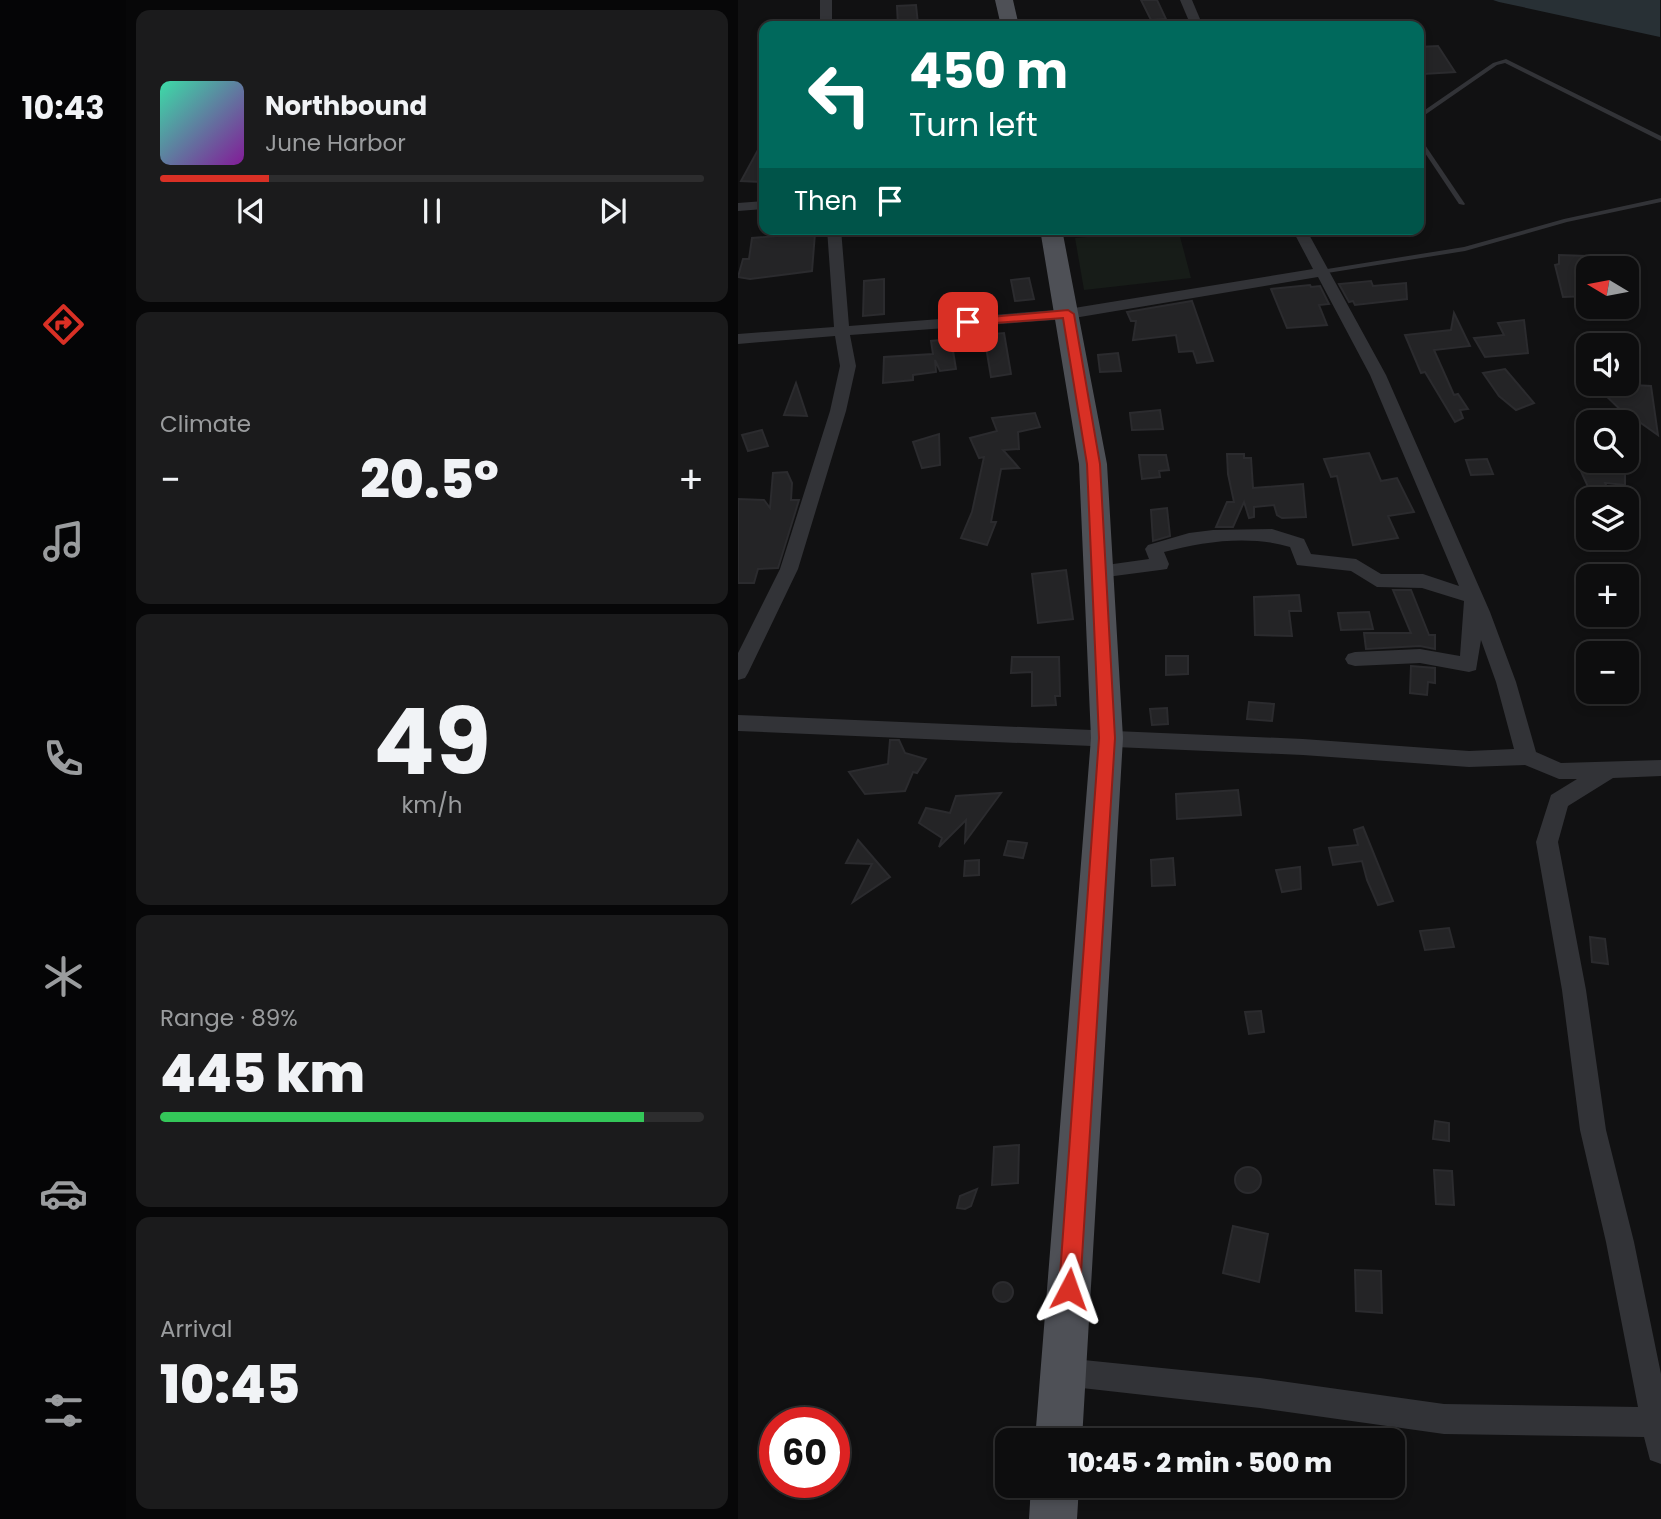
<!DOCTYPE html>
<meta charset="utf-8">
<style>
body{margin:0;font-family:Poppins,sans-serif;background:#1b1b1c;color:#f1f3f6;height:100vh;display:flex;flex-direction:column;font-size:26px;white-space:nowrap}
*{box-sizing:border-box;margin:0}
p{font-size:23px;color:#9a9c9e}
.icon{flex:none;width:38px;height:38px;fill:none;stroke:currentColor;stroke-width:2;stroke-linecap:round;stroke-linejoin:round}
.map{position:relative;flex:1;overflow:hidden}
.details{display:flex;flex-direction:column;gap:10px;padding:10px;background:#070708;width:612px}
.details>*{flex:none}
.guide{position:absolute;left:21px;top:21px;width:665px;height:214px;border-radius:14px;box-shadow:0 4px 10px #0003,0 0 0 2px #2d2d2e;background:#00695c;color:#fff;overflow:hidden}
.needle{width:46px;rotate:280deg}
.fabs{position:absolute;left:838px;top:256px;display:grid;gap:14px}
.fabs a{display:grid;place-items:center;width:63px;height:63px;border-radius:14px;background:#0d0d0e;box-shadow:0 4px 10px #0003,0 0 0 2px #2d2d2e;font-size:35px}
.speed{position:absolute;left:21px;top:1407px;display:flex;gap:14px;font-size:35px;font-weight:700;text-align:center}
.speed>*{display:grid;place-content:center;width:91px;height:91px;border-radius:50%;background:#0d0d0e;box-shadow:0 4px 10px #0003,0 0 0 2px #2d2d2e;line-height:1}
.speed .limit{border:10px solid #d22;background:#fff;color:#111}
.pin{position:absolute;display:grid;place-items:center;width:60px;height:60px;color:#fff;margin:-30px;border-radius:14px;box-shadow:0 4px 10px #0006}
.me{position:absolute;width:77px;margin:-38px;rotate:4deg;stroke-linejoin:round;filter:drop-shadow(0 0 5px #0008)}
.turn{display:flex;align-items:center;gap:24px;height:147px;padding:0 35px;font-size:32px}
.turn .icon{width:91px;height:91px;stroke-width:2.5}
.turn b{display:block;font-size:49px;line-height:60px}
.then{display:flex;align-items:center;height:66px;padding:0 35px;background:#0003;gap:14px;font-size:26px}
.big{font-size:52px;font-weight:800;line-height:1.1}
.details .card{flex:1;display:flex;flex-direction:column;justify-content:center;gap:10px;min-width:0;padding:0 24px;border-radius:14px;background:#1b1b1c}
.details .dial{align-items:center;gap:0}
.dial b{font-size:91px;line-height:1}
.song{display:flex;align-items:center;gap:21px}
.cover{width:84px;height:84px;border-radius:10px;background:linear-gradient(135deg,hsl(160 70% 55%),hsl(290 70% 35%))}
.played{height:7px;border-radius:4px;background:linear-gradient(90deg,#d93025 20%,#2d2d2e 20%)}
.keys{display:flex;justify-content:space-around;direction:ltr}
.heat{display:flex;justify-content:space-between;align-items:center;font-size:38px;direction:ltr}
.charge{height:10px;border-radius:5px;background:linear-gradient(90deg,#34c759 89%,#2d2d2e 0)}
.trip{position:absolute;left:257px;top:1428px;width:410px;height:70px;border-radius:14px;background:#0d0d0e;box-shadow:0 4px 10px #0003,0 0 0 2px #2d2d2e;font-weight:800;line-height:70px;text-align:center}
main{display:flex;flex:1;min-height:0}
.menu{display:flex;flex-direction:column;width:126px;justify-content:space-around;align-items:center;background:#050506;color:#9a9c9e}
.menu .icon{width:49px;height:49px}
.menu .active{color:#d93025}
.menu b{font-size:32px;color:#f1f3f6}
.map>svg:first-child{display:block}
</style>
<main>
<nav class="menu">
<b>10:43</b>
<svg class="icon active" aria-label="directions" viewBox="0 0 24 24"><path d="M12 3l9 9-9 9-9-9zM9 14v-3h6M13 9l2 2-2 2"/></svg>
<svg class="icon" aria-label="music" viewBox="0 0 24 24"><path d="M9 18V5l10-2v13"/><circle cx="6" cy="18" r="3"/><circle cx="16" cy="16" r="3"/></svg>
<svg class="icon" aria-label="phone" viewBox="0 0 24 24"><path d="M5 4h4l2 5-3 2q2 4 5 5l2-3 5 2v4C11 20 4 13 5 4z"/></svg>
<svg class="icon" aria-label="climate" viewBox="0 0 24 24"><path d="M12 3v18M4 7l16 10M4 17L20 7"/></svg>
<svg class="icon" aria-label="car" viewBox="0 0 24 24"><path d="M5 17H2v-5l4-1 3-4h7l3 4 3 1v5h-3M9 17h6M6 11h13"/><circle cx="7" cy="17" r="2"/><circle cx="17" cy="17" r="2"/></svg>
<svg class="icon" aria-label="filters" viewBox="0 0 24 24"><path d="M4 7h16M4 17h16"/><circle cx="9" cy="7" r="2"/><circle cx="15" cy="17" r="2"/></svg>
</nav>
<section class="details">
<div class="card">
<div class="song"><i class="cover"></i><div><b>Northbound</b><p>June Harbor</p></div></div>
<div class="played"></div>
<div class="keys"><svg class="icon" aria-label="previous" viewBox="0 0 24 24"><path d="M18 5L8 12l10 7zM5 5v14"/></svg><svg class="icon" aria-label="pause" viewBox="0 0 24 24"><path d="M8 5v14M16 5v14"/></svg><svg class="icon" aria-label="next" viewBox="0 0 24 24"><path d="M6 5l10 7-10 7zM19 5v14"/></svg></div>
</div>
<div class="card"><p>Climate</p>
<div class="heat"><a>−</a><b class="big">20.5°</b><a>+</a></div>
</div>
<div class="card dial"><b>49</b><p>km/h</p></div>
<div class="card"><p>Range · 89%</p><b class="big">445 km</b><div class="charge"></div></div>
<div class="card"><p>Arrival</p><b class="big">10:45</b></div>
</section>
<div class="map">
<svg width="923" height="1519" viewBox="0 0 923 1519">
<rect width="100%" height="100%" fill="#111112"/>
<path fill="#171c18" d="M 440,229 L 453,278 L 346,290 L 337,238 Z"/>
<path fill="#283035" d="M 755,0 L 922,0 L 922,37 L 761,2 Z"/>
<g fill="#242426" stroke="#2b2b2e" stroke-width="2">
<path d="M 403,0 L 419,0 L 428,19 L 413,20 Z"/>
<path d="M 178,5 L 180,24 L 160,25 L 159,6 Z"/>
<path d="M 700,46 L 717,72 L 685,74 L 681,68 L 681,47 Z"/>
<path d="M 26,139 L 26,176 L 23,182 L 3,181 Z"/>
<path d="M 77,233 L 74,271 L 12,279 L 0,277 L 5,259 L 11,259 L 14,238 Z"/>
<path d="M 821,255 L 849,256 L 850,296 L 825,297 L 817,265 L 821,264 Z"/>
<path d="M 291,278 L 296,299 L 277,301 L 273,280 Z"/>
<path d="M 146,279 L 146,314 L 125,316 L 126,281 Z"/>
<path d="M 633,281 L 635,286 L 668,283 L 669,299 L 617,305 L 615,301 L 611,302 L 601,284 Z"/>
<path d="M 572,285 L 573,287 L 582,286 L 591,304 L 581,305 L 589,325 L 549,328 L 533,289 Z"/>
<path d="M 454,301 L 475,361 L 459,363 L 455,351 L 441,352 L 438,335 L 395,340 L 398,321 L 393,321 L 389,312 Z"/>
<path d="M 716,313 L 732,346 L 696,350 L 716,395 L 720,394 L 730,409 L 722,410 L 725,418 L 717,422 L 687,372 L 683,373 L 667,335 L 713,330 Z"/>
<path d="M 786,320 L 790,353 L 747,357 L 736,338 L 766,335 L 760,323 Z"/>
<path d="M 266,333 L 273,374 L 253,377 L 246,335 Z"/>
<path d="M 213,339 L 218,369 L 202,371 L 197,360 L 198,372 L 175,375 L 175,380 L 145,383 L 146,357 L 195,354 L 193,341 Z"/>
<path d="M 380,353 L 383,371 L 362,372 L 360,355 Z"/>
<path d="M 767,369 L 796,403 L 778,410 L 761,396 L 745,373 Z"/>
<path d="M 58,383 L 69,416 L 46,415 Z"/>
<path d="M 855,383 L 913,386 L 920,435 L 900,421 L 900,427 Z"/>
<path d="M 422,410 L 425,429 L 394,430 L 392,413 Z"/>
<path d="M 297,413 L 302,427 L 280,432 L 281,449 L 265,450 L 281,468 L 263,469 L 253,522 L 258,522 L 249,545 L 223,538 L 234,512 L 246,457 L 241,458 L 232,438 L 259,431 L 254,418 Z"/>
<path d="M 24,430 L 30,446 L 10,451 L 4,435 Z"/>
<path d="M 201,434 L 202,465 L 184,468 L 175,442 Z"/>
<path d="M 631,453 L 643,481 L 659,478 L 676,512 L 650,516 L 660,538 L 615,545 L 599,476 L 593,477 L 586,459 Z"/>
<path d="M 489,454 L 506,454 L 506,458 L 513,458 L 515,488 L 565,484 L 568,517 L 544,518 L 539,515 L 536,505 L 516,507 L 516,517 L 511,518 L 506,502 L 495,527 L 478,527 L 489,502 L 496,502 L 490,474 Z"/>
<path d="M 401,455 L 428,455 L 431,470 L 421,471 L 422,477 L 404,479 Z"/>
<path d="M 749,459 L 755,474 L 733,475 L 728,460 Z"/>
<path d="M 840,465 L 887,470 L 887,485 L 867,483 L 869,487 L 851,489 Z"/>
<path d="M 49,472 L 54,483 L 53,500 L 61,500 L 40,568 L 20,569 L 16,583 L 0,583 L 0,499 L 26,500 L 32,508 L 35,473 Z"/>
<path d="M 429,508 L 432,536 L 415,541 L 413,510 Z"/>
<path d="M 328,570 L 335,619 L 300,623 L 294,574 Z"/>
<path d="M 655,590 L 673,590 L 691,635 L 697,635 L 697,649 L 682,646 L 628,649 L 626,633 L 673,633 Z"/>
<path d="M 561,595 L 563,611 L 551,611 L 554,636 L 517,635 L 516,597 Z"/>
<path d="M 631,612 L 635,629 L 603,630 L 600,613 Z"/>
<path d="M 428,656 L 450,656 L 450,674 L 428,675 Z"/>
<path d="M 274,657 L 321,657 L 322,696 L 317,696 L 318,705 L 294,706 L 294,672 L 273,673 Z"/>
<path d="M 673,666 L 697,668 L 697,683 L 690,682 L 689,695 L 672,693 Z"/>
<path d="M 511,702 L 536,704 L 534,721 L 509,719 Z"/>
<path d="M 429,708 L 430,724 L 414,725 L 412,709 Z"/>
<path d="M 152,740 L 161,740 L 167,753 L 188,759 L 179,773 L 175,772 L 167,791 L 127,794 L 111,772 L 150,764 Z"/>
<path d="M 500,790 L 503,815 L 439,819 L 438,794 Z"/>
<path d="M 263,793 L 227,842 L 228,820 L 201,847 L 204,838 L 181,823 L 188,808 L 212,813 L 218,796 Z"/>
<path d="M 625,827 L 655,901 L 640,905 L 629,880 L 624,861 L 595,865 L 591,848 L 620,845 L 616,830 Z"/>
<path d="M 120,840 L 152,877 L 115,902 L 134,864 L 108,863 Z"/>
<path d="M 270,841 L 289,843 L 285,858 L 266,855 Z"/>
<path d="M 435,858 L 437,885 L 414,886 L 413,860 Z"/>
<path d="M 241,860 L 241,875 L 226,876 L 227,861 Z"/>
<path d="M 562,867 L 563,889 L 544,892 L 538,870 Z"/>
<path d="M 711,928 L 716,947 L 687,950 L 682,931 Z"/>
<path d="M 852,937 L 867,939 L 870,964 L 854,962 Z"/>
<path d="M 523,1011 L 526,1032 L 511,1034 L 507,1012 Z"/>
<path d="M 697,1121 L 711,1123 L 711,1141 L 695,1139 Z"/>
<path d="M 281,1145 L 280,1183 L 254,1185 L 256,1147 Z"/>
<circle cx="510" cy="1180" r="13"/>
<path d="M 696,1170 L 714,1171 L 716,1205 L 698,1204 Z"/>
<path d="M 239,1189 L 233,1206 L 227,1209 L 219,1208 L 222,1196 Z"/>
<path d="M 495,1226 L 530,1234 L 521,1282 L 485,1273 Z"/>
<path d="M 617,1270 L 643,1271 L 644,1313 L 618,1311 Z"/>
<circle cx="265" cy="1292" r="10"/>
</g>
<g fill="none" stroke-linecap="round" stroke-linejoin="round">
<g fill="#323337" fill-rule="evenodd">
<path d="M 768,59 L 923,136 L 923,141 L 767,63 L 759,65 L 681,119 L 681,114 L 755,63 Z"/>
<path d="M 681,138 L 683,139 L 727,204 L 726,205 L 721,204 L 681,144 Z"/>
<path d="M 923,198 L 923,202 L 829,222 L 727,251 L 583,274 L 579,272 L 583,270 L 726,247 L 826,219 Z"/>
</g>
<g fill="#323337" fill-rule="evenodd">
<rect x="82" y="0" width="12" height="26"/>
<path d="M 442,0 L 454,0 L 465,26 L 453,26 Z"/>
<path d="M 26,201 L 26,209 L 0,211 L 0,203 Z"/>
<path d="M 89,229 L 103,229 L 111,326 L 330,309 L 575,269 L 554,229 L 568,229 L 648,375 L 752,612 L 778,682 L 798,752 L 823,763 L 923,760 L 923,776 L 875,778 L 830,806 L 820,842 L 848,990 L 868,1130 L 896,1242 L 923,1374 L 923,1464 L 912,1460 L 906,1437 L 706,1434 L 522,1408 L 326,1386 L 316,1382 L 312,1372 L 316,1362 L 326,1358 L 522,1378 L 706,1404 L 900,1407 L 868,1242 L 842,1130 L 824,990 L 798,842 L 813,795 L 839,779 L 821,779 L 787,765 L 731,767 L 565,755 L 0,731 L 0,715 L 565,739 L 731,751 L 776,749 L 758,682 L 743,640 L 738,670 L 731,672 L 682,663 L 617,666 L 610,664 L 607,659 L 610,654 L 617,652 L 682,649 L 722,656 L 726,601 L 684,588 L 639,587 L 613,571 L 559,565 L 552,547 C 513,535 466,541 426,552 L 431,564 L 429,569 L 422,570 L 361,578 L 354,577 L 352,572 L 354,567 L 361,566 L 411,559 L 407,549 L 410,545 L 451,533 L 475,530 L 534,529 L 566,539 L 573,554 L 618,559 L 643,574 L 685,574 L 721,586 L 632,375 L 580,277 L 330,319 L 112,335 L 118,366 L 108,411 L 60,569 L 10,673 L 7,678 L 0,680 L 0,653 L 42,569 L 92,411 L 102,366 L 97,336 L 0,344 L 0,334 L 96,327 Z"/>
</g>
<g fill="#4e5056" fill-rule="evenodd">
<path d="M 257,0 L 275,0 L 281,26 L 263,26 Z"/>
<path d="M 302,229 L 324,229 L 369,464 L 385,738 L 344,1440 L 297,1440 L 353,738 L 341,464 Z"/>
<path d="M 293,1486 L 341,1486 L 339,1519 L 291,1519 Z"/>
</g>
</g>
<path fill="#d93025" stroke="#8d1f18" stroke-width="2" d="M 330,310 L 336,314 L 362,464 L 377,738 L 342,1289 L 339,1296 L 331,1299 L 324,1296 L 321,1289 L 361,738 L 349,464 L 325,318 L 230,325 L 224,322 L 230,319 Z"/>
</svg>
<div class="fabs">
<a><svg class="needle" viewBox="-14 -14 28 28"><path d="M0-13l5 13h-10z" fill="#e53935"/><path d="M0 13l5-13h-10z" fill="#9a9c9e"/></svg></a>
<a><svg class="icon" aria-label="sound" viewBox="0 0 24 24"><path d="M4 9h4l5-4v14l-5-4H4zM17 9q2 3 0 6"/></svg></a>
<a><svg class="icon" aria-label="search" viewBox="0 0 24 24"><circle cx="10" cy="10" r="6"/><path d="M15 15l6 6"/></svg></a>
<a><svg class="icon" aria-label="layers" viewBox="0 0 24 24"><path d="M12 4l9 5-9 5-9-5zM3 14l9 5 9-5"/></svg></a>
<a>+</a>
<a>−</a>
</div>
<div class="speed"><div class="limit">60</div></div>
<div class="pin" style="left:230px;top:322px;background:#d93025"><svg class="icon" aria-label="arrive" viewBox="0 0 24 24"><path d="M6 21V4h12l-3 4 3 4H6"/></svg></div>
<svg class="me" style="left:331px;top:1289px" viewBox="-20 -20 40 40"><path d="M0-17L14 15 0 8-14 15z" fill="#d93025" stroke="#fff" stroke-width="4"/></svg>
<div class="trip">10:45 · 2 min · 500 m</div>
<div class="guide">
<div class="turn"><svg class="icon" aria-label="left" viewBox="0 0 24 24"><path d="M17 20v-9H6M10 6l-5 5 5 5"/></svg><div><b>450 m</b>Turn left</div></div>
<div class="then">Then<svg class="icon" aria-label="arrive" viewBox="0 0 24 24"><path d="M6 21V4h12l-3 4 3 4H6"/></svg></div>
</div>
</div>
</main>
